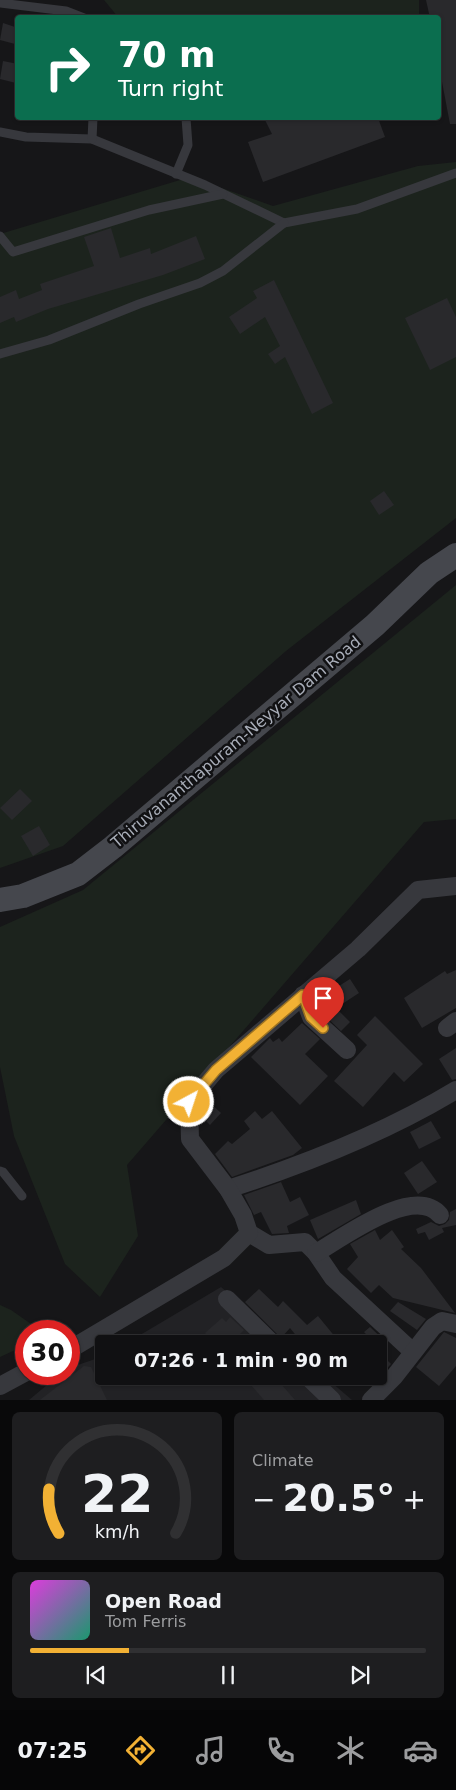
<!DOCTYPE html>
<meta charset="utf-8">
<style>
body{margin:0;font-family:"DejaVu Sans",sans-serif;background:#1e1e20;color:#f1f3f6;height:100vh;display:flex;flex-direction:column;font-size:19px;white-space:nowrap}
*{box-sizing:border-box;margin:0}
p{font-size:16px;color:#9c9d9f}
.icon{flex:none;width:28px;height:28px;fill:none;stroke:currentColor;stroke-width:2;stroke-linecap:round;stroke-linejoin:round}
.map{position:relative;height:1400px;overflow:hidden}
.sheet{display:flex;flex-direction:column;gap:12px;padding:12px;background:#09090a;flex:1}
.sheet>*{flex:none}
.banner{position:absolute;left:15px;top:15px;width:426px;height:105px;border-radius:5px;box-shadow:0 1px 4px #0004,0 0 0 1px #303032;background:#0b6e4f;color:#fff;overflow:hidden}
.speed{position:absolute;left:15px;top:1320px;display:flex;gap:10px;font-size:25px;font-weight:700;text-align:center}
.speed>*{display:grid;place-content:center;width:65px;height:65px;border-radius:50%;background:#101012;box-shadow:0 1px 4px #0004,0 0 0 1px #303032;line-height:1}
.speed .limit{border:8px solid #d22;background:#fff;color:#111}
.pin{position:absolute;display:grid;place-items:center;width:42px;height:42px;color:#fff;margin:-51px -21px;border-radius:50% 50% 50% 0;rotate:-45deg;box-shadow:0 0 5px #0007}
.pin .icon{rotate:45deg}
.me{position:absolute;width:55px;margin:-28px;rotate:40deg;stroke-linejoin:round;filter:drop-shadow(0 0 4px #0008)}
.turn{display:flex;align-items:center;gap:18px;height:105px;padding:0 20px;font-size:22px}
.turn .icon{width:65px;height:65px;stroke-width:2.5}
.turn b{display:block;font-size:35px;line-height:42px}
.big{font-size:38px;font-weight:600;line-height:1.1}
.sheet .tile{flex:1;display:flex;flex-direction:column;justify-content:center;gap:8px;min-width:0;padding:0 18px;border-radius:8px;background:#1e1e20}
.sheet .dial{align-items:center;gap:0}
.dial svg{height:130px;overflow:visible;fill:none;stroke:#303032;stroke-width:7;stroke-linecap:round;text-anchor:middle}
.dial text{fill:#f1f3f6;stroke:none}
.song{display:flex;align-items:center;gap:15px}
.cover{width:60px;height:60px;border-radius:8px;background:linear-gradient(135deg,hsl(300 70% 55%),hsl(160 70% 35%))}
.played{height:5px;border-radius:2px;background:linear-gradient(90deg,#f2b134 25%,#303032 25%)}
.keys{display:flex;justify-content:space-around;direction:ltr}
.heat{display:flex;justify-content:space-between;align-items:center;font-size:28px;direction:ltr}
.sheet .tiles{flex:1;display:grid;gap:12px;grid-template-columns:1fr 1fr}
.tile:last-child{grid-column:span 2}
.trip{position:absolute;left:95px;top:1335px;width:292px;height:50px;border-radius:5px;background:#101012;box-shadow:0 1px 4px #0004,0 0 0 1px #303032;font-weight:600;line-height:50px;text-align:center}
.tab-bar{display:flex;height:80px;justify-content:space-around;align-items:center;background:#060607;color:#9c9d9f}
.tab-bar .icon{width:35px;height:35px}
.tab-bar .active{color:#f2b134}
.tab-bar b{font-size:22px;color:#f1f3f6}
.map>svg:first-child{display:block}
</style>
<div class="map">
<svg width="456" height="1400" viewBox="0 0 456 1400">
<rect width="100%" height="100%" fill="#161618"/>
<g fill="#222225">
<path d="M 221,1287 L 287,1344 L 125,1344 Z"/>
<path d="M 104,1356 L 104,1376 L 324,1376 L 352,1400 L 29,1400 L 60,1374 L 69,1374 L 69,1368 Z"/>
</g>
<g fill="#1c231d">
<path d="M 104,0 L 419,0 L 419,17 L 118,17 Z"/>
<path d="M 456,162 L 456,518 L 286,651 L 63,846 L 0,868 L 0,234 L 190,177 L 273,206 L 418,166 Z"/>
<path d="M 456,585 L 456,819 L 424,822 L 127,1165 L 138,1236 L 100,1297 L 65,1264 L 14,1136 L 0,1067 L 0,927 L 83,890 Z"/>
<path d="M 0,1305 L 11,1310 L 41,1331 L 26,1331 L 26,1345 L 0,1357 Z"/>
</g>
<g fill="#29292c">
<path d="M 426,0 L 456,0 L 456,124 L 450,124 L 439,66 L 439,18 L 430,18 Z"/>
<path d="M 3,23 L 18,28 L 15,44 L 0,40 Z"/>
<path d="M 3,61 L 18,64 L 16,83 L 0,79 Z"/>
<path d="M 264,118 L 378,118 L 385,137 L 263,182 L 248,142 L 272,134 Z"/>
<path d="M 111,228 L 120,258 L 150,248 L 151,254 L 196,236 L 205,259 L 163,275 L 48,309 L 16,322 L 14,317 L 0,323 L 0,297 L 16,290 L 19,299 L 42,290 L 40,284 L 94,266 L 84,237 Z"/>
<path d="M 274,280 L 333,403 L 312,414 L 285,357 L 275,364 L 268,354 L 280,346 L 265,317 L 240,334 L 229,317 L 257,298 L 253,291 Z"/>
<path d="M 447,298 L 456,317 L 456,357 L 430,370 L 405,318 Z"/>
<path d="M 384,491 L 394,505 L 379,515 L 370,501 Z"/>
<path d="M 20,789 L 32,801 L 12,820 L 0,808 Z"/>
<path d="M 39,826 L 50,845 L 33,856 L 21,836 Z"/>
<path d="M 456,970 L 456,1008 L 422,1028 L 404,998 L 445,971 L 447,974 Z"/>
<path d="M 350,979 L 359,993 L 336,1008 L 350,1022 L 341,1031 L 320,1011 L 317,1004 L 328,993 Z"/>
<path d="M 375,1016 L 423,1064 L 404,1082 L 394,1072 L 363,1107 L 334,1081 L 367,1045 L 357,1035 Z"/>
<path d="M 302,1023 L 320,1039 L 305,1054 L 328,1076 L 300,1105 L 251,1057 L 270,1038 L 273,1042 L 279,1038 L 282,1042 Z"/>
<path d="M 456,1048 L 456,1079 L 452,1080 L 439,1059 Z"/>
<path d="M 208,1101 L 221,1113 L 210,1125 L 200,1115 L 200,1110 Z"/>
<path d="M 255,1111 L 262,1119 L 272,1111 L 302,1148 L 293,1155 L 232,1177 L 215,1154 L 228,1141 L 232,1144 L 250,1129 L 244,1121 Z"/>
<path d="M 431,1121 L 441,1138 L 419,1149 L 410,1132 Z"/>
<path d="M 422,1161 L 437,1182 L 418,1194 L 404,1173 Z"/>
<path d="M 281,1182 L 290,1202 L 300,1197 L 309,1215 L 287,1226 L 289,1233 L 272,1234 L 261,1212 L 254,1215 L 244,1195 Z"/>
<path d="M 356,1200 L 361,1214 L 318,1239 L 310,1220 Z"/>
<path d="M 456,1209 L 456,1225 L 442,1228 L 444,1232 L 429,1240 L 425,1232 L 418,1234 L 416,1229 L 431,1222 L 439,1226 L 445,1224 L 449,1220 L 450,1212 Z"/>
<path d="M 375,1230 L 380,1240 L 392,1230 L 404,1247 L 401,1249 L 421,1268 L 455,1313 L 393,1298 L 379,1285 L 371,1293 L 347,1269 L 358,1257 L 350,1244 Z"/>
<path d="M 259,1289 L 278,1307 L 283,1301 L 307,1325 L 318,1316 L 341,1344 L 303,1344 L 290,1328 L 281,1338 L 245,1302 Z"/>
<path d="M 398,1302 L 426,1319 L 417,1330 L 390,1311 Z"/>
<path d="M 230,1317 L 244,1330 L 238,1336 L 245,1344 L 215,1344 L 205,1333 L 222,1318 L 226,1322 Z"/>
<path d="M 370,1327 L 388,1344 L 381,1350 L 379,1344 L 375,1344 L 364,1332 Z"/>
<path d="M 444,1332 L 456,1338 L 456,1366 L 439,1386 L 416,1367 Z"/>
<path d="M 379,1352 L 391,1364 L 379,1377 Z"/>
<path d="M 84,1366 L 91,1367 L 107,1400 L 40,1400 Z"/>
<path d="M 243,1376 L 274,1376 L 295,1400 L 264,1400 Z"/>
</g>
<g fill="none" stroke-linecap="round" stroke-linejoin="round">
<g stroke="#37383d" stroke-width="9">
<path d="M 0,3 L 66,11 L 84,18"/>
<path d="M 0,132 L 26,137 L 92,139 L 205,185 L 284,223 L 357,209 L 456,173"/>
<path d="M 92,139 L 93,118"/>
<path d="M 176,174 L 188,145 L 186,118"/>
<path d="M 0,236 L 13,252 L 149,210 L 223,194"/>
<path d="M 0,354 L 49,340 L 139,304 L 200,283 L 223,271 L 284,223"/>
<path d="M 0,1171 L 3,1172 L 22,1196"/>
</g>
<g stroke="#37383d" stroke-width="18">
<path d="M 303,995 L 311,1017 L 347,1050"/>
<path d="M 447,1028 L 456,1021"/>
<path d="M 228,1189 C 306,1164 385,1133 456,1090"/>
<path d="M 249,1233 L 269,1245 L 305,1242 L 316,1253 L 333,1278 L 413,1352"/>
<path d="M 316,1253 C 342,1238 414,1184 440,1215"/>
<path d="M 227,1299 L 273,1344"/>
<path d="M 69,1350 L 224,1258 L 249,1233 L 243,1215 L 228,1189 L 190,1139 L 189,1102 L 216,1070 L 358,949 L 418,890 L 456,886"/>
<path d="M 307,1376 L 332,1400"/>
<path d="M 0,1386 L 26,1372"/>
<path d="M 371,1400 L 394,1377 L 433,1327 L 442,1321 L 456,1324"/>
</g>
<path stroke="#45474d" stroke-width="24" d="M 0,900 L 23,896 L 78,874 L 113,847 L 375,625 L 429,573 L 456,555"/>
</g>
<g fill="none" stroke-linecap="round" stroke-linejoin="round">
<defs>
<path id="route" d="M 189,1102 L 216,1070 L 303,995 L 311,1017 L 323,1028"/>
</defs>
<use href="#route" stroke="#9d7322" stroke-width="12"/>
<use href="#route" stroke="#f2b134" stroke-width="9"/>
</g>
<g text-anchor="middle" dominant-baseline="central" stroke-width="5" stroke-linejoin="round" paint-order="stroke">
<g font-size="16" fill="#a8adb8" stroke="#111113">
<text transform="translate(236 742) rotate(-40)">Thiruvananthapuram-Neyyar Dam Road</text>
</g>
</g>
</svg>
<div class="speed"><div class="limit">30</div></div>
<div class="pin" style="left:323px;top:1028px;background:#d93025"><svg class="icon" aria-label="arrive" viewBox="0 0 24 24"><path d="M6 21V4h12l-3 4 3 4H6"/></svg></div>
<svg class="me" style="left:189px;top:1102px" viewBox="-20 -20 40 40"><circle r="17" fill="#f2b134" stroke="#fff" stroke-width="3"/><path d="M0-11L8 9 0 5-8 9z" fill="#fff"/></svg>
<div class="trip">07:26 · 1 min · 90 m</div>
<div class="banner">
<div class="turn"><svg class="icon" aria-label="right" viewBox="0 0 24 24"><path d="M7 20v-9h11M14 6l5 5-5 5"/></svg><div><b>70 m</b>Turn right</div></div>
</div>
</div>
<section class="sheet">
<div class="tiles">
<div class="tile dial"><svg viewBox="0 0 100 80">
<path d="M14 69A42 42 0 1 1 86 69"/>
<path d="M14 69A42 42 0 0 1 8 42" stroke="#f2b134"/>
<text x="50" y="56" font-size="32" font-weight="700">22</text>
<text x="50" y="72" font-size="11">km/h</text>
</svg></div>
<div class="tile"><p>Climate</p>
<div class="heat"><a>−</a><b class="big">20.5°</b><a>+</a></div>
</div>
<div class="tile">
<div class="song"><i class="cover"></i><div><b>Open Road</b><p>Tom Ferris</p></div></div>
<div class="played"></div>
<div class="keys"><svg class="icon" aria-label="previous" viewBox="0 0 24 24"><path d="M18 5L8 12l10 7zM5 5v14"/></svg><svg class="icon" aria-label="pause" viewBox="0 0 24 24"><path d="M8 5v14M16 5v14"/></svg><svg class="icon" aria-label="next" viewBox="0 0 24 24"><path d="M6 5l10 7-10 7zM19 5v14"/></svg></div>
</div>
</div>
</section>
<nav class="tab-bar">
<b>07:25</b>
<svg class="icon active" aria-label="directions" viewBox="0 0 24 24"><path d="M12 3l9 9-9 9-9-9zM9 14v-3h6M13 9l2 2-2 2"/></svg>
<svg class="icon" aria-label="music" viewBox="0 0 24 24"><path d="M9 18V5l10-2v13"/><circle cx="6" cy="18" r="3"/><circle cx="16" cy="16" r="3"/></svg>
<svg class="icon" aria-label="phone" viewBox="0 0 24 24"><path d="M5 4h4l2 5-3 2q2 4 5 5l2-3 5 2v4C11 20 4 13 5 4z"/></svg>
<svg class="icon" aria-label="climate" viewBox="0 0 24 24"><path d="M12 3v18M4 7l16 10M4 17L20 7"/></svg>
<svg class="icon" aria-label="car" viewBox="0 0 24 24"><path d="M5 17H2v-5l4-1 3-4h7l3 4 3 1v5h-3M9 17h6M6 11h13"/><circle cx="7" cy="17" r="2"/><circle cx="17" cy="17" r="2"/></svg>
</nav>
